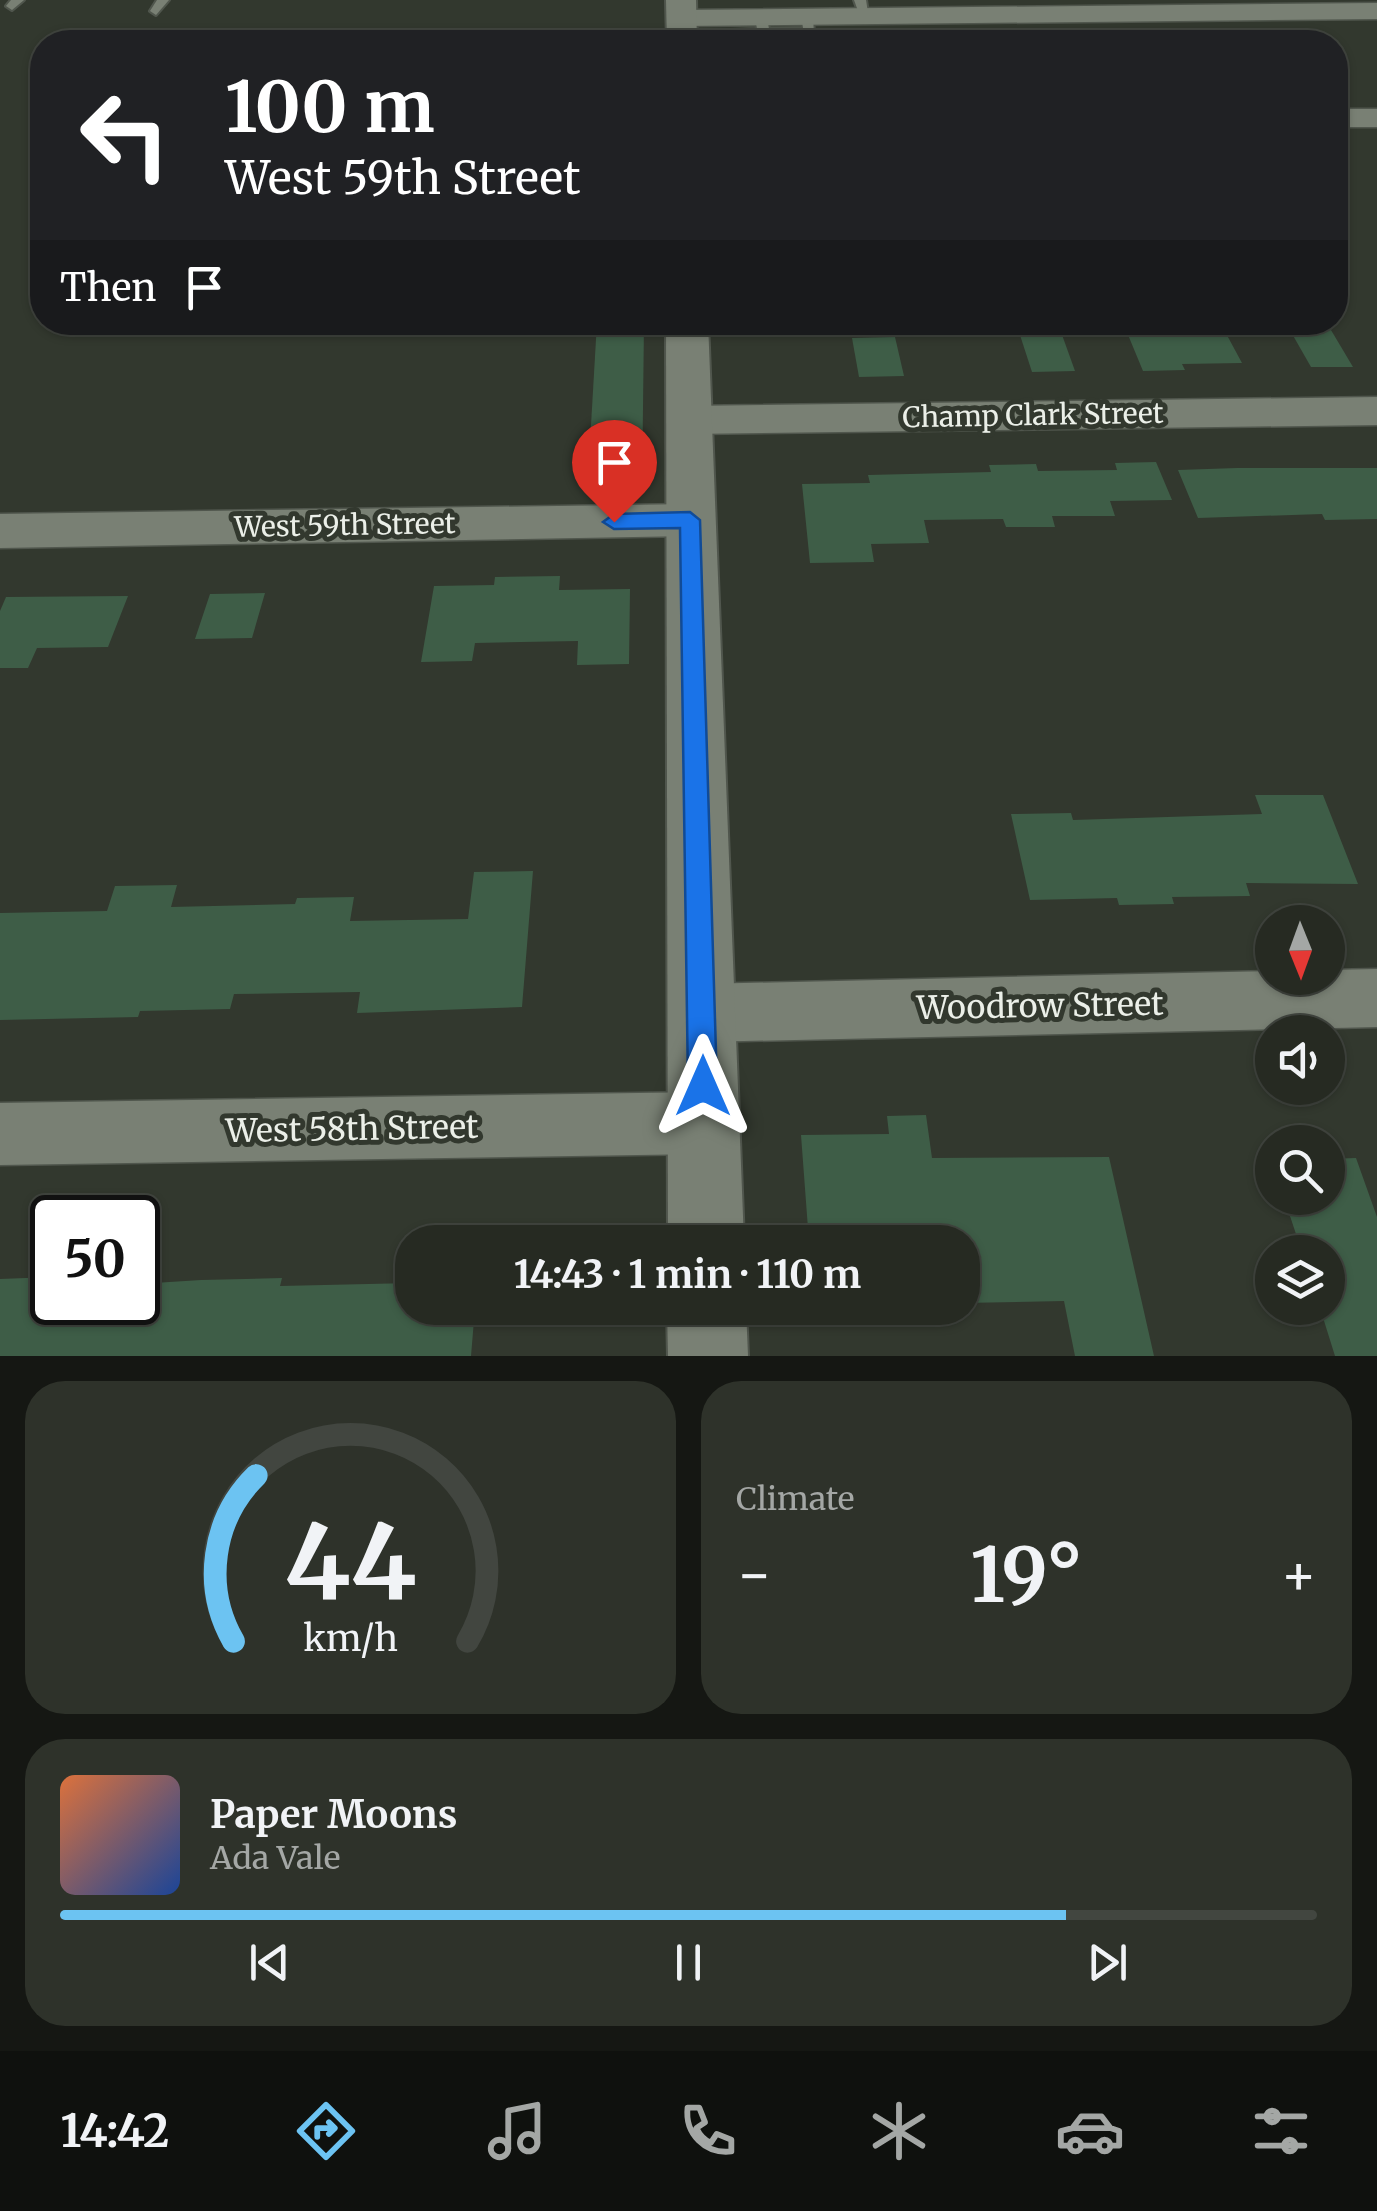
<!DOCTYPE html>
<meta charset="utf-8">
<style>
body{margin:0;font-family:Merriweather,serif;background:#2e322a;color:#f1f3f6;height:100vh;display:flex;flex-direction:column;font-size:38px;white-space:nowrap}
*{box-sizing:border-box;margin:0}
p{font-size:32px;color:#a4a7a5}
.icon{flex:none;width:55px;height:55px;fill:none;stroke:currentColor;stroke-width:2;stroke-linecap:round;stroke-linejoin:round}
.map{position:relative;height:1356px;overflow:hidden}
.panel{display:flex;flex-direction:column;gap:25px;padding:25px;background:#151713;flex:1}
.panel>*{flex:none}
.banner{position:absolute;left:30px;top:30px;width:1318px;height:305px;border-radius:40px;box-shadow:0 2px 8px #0004,0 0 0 2px #424640;background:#202124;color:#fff;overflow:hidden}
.needle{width:65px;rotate:179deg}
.buttons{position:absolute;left:1255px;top:905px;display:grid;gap:20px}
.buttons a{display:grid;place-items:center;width:90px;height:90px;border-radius:50%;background:#262a22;box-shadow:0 2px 8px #0004,0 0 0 2px #424640;font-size:50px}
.speed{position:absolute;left:30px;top:1195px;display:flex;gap:20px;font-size:50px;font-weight:700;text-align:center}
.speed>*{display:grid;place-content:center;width:130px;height:130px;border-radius:50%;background:#262a22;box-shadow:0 2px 8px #0004,0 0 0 2px #424640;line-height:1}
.speed .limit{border:5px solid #111;border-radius:15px;background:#fff;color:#111}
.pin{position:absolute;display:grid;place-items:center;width:85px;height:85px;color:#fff;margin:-102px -42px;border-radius:50% 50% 50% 0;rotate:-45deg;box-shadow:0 0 10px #0007}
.pin .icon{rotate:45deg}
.me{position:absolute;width:110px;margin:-55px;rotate:0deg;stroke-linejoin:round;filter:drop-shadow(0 0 8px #0008)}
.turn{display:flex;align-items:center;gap:35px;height:210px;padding:0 30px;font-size:45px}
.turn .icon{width:130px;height:130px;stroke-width:2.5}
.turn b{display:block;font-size:70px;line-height:85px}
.then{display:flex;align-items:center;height:95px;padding:0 30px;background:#0003;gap:20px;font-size:38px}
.big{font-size:75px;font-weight:700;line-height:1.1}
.panel .card{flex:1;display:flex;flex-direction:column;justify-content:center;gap:15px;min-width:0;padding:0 35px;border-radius:40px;background:#2e322a}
.panel .dial{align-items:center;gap:0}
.dial svg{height:260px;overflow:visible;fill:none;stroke:#424640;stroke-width:7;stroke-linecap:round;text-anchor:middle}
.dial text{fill:#f1f3f6;stroke:none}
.song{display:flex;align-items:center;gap:30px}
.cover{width:120px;height:120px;border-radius:15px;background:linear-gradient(135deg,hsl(20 70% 55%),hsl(220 70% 35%))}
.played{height:10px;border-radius:5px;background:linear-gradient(90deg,#6cc3f2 80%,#424640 80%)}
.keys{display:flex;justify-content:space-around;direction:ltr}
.heat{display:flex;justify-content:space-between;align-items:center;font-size:55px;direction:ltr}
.panel .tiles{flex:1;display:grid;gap:25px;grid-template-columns:1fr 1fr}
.card:last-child{grid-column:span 2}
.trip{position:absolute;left:395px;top:1225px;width:585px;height:100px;border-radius:40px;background:#262a22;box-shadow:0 2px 8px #0004,0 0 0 2px #424640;font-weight:700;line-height:100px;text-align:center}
.menu{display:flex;height:160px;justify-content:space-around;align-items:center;background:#0f110e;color:#a4a7a5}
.menu .icon{width:70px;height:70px}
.menu .on{color:#6cc3f2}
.menu b{font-size:45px;color:#f1f3f6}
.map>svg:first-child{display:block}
</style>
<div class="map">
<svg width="1377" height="1356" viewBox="0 0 1377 1356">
<rect width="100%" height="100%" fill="#32382e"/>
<g fill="#3e5d47">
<path d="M 597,322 L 644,322 L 642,493 L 587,494 Z"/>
<path d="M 1287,325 L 1328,325 L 1353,367 L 1311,367 Z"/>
<path d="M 1184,326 L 1222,326 L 1242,363 L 1182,364 L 1185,370 L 1143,371 L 1126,330 L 1185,330 Z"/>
<path d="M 1019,332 L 1061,332 L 1075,371 L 1032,372 Z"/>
<path d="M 895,337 L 904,376 L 859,377 L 852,338 Z"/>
<path d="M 1156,462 L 1172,500 L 1110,501 L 1115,516 L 1052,516 L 1055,527 L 1006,527 L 1003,519 L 924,520 L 929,543 L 871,544 L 874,562 L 810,563 L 802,484 L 870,483 L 868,475 L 991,472 L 989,465 L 1036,464 L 1038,471 L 1117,470 L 1115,463 Z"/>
<path d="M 1237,468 L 1377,468 L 1377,519 L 1325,520 L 1322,514 L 1198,518 L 1178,470 Z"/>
<path d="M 560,576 L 559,590 L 630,589 L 629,664 L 577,665 L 578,641 L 475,643 L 472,661 L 421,662 L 434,586 L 494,585 L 495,577 Z"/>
<path d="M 265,593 L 252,638 L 195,639 L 210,594 Z"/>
<path d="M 128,596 L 108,647 L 37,648 L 28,668 L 0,668 L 0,611 L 6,597 Z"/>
<path d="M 1255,795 L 1323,795 L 1358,884 L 1246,883 L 1250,896 L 1172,897 L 1174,904 L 1119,905 L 1117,898 L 1030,900 L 1011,814 L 1071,813 L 1073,820 L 1262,814 Z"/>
<path d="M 533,871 L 522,1007 L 357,1013 L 360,992 L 234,994 L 230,1009 L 140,1011 L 138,1017 L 0,1020 L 0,913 L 107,911 L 115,886 L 177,885 L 171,907 L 295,904 L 297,898 L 354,897 L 350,921 L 468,919 L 474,872 Z"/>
<path d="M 926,1115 L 932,1158 L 1109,1157 L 1154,1356 L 1075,1356 L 1064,1301 L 962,1303 L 962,1242 L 809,1242 L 801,1135 L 889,1134 L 887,1116 Z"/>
<path d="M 1356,1158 L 1377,1217 L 1377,1356 L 1335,1356 L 1320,1308 L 1328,1308 L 1328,1252 L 1302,1252 L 1284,1198 L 1328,1198 L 1328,1159 Z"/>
<path d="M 52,1277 L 52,1302 L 138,1302 L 138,1284 L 201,1280 L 282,1278 L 280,1286 L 412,1283 L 412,1308 L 475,1308 L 471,1356 L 0,1356 L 0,1279 Z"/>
</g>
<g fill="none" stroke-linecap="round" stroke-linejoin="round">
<defs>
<g id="service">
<path d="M 11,0 L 24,0 L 12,10 L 6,6 Z"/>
<path d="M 157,0 L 169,0 L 156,15 L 150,11 Z"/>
<path d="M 854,0 L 866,0 L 869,19 L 861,19 Z"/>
<path d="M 807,12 L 813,16 L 814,35 L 737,37 L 731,42 L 718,42 L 730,30 L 757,29 L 755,17 L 761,13 L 767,17 L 769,29 L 803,28 L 801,16 Z"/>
</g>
<g id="minor">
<path d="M 1377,3 L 1377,19 L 682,26 L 669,18 L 682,10 Z"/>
<rect x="1335" y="109" width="42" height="18"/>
<path d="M 1377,397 L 1377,425 L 688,434 L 674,430 L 669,420 L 674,410 L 688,406 Z"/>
<path d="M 690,504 L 705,508 L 711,520 L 705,532 L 690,536 L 0,548 L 0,514 Z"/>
<path d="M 1377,969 L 1377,1027 L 702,1042 L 681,1034 L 673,1013 L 681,992 L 702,984 L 1272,971 L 1272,978 L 1328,978 L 1328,970 Z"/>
<path d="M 703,1092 L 725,1101 L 734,1123 L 725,1145 L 703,1154 L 0,1165 L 0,1103 Z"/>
</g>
<g id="secondary">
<path d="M 666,0 L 696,0 L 697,42 L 667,42 Z"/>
<path d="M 666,322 L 708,322 L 744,1242 L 668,1242 Z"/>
<path d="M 667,1308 L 746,1308 L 748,1356 L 668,1356 Z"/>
</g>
</defs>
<use href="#service" stroke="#50564d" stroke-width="4"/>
<use href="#minor" stroke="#50564d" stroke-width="3"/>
<use href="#secondary" stroke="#50564d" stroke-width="4"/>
<use href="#service" fill="#798074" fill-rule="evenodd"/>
<use href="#minor" fill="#798074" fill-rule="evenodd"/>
<use href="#secondary" fill="#798074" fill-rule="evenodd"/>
</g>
<path fill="#1a73e8" stroke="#114b97" stroke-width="2.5" d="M 690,512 L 700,520 L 717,1086 L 713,1096 L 703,1101 L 692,1096 L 688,1086 L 680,528 L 614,529 L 603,522 L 614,514 Z"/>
<g text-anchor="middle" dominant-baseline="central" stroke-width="10" stroke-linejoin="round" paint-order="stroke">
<g font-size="28" fill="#ebefe8" stroke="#32382e">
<text transform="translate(1033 415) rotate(-1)">Champ Clark Street</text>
<text transform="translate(345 525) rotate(-1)">West 59th Street</text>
</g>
<g font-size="32" fill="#ebefe8" stroke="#32382e">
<text transform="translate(1040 1006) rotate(-1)">Woodrow Street</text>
<text transform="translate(352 1129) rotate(-1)">West 58th Street</text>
</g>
</g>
</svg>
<div class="buttons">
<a><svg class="needle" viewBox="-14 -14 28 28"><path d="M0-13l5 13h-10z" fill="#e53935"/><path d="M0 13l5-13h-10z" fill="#a4a7a5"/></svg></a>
<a><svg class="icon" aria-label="sound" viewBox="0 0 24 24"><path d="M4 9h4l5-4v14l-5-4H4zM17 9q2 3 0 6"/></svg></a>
<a><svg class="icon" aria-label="search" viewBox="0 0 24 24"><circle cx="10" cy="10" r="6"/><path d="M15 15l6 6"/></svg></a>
<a><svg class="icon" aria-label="layers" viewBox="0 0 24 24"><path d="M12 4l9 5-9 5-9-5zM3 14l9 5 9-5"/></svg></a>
</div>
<div class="speed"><div class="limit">50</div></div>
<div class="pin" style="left:614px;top:522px;background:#d93025"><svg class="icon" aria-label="arrive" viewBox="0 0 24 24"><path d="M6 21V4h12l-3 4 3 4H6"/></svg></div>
<svg class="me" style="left:703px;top:1086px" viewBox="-20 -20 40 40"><path d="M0-17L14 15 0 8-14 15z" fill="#1a73e8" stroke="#fff" stroke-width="4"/></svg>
<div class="trip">14:43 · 1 min · 110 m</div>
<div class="banner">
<div class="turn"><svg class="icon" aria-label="left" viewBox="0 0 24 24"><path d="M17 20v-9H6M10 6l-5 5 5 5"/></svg><div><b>100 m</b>West 59th Street</div></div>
<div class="then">Then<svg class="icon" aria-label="arrive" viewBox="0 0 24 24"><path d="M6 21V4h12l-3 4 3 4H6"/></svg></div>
</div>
</div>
<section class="panel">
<div class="tiles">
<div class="card dial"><svg viewBox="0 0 100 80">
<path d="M14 69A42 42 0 1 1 86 69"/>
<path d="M14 69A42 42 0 0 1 21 18" stroke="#6cc3f2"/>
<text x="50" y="56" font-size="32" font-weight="700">44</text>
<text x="50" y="72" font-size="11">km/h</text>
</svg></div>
<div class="card"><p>Climate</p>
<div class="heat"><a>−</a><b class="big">19°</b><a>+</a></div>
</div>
<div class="card">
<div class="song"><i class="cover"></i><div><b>Paper Moons</b><p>Ada Vale</p></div></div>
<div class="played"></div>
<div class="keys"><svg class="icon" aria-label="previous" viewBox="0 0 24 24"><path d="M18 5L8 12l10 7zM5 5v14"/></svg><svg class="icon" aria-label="pause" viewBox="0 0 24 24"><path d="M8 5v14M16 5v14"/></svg><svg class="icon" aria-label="next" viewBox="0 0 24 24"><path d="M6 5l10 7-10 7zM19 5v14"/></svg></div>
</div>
</div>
</section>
<nav class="menu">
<b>14:42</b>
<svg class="icon on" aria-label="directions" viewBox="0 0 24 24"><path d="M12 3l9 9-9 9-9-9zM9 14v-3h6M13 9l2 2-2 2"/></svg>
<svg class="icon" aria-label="music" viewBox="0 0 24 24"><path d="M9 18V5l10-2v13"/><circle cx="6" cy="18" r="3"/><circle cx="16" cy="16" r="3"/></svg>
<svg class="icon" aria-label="phone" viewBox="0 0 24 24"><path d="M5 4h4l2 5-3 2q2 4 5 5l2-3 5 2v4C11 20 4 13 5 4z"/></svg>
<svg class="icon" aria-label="climate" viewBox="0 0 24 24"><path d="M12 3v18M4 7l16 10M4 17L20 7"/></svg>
<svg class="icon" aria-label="car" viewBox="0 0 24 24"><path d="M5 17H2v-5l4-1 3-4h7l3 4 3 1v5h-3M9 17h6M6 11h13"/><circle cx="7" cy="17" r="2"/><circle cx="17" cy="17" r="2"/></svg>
<svg class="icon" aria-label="filters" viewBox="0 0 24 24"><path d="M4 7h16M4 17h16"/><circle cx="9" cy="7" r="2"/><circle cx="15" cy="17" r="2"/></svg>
</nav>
